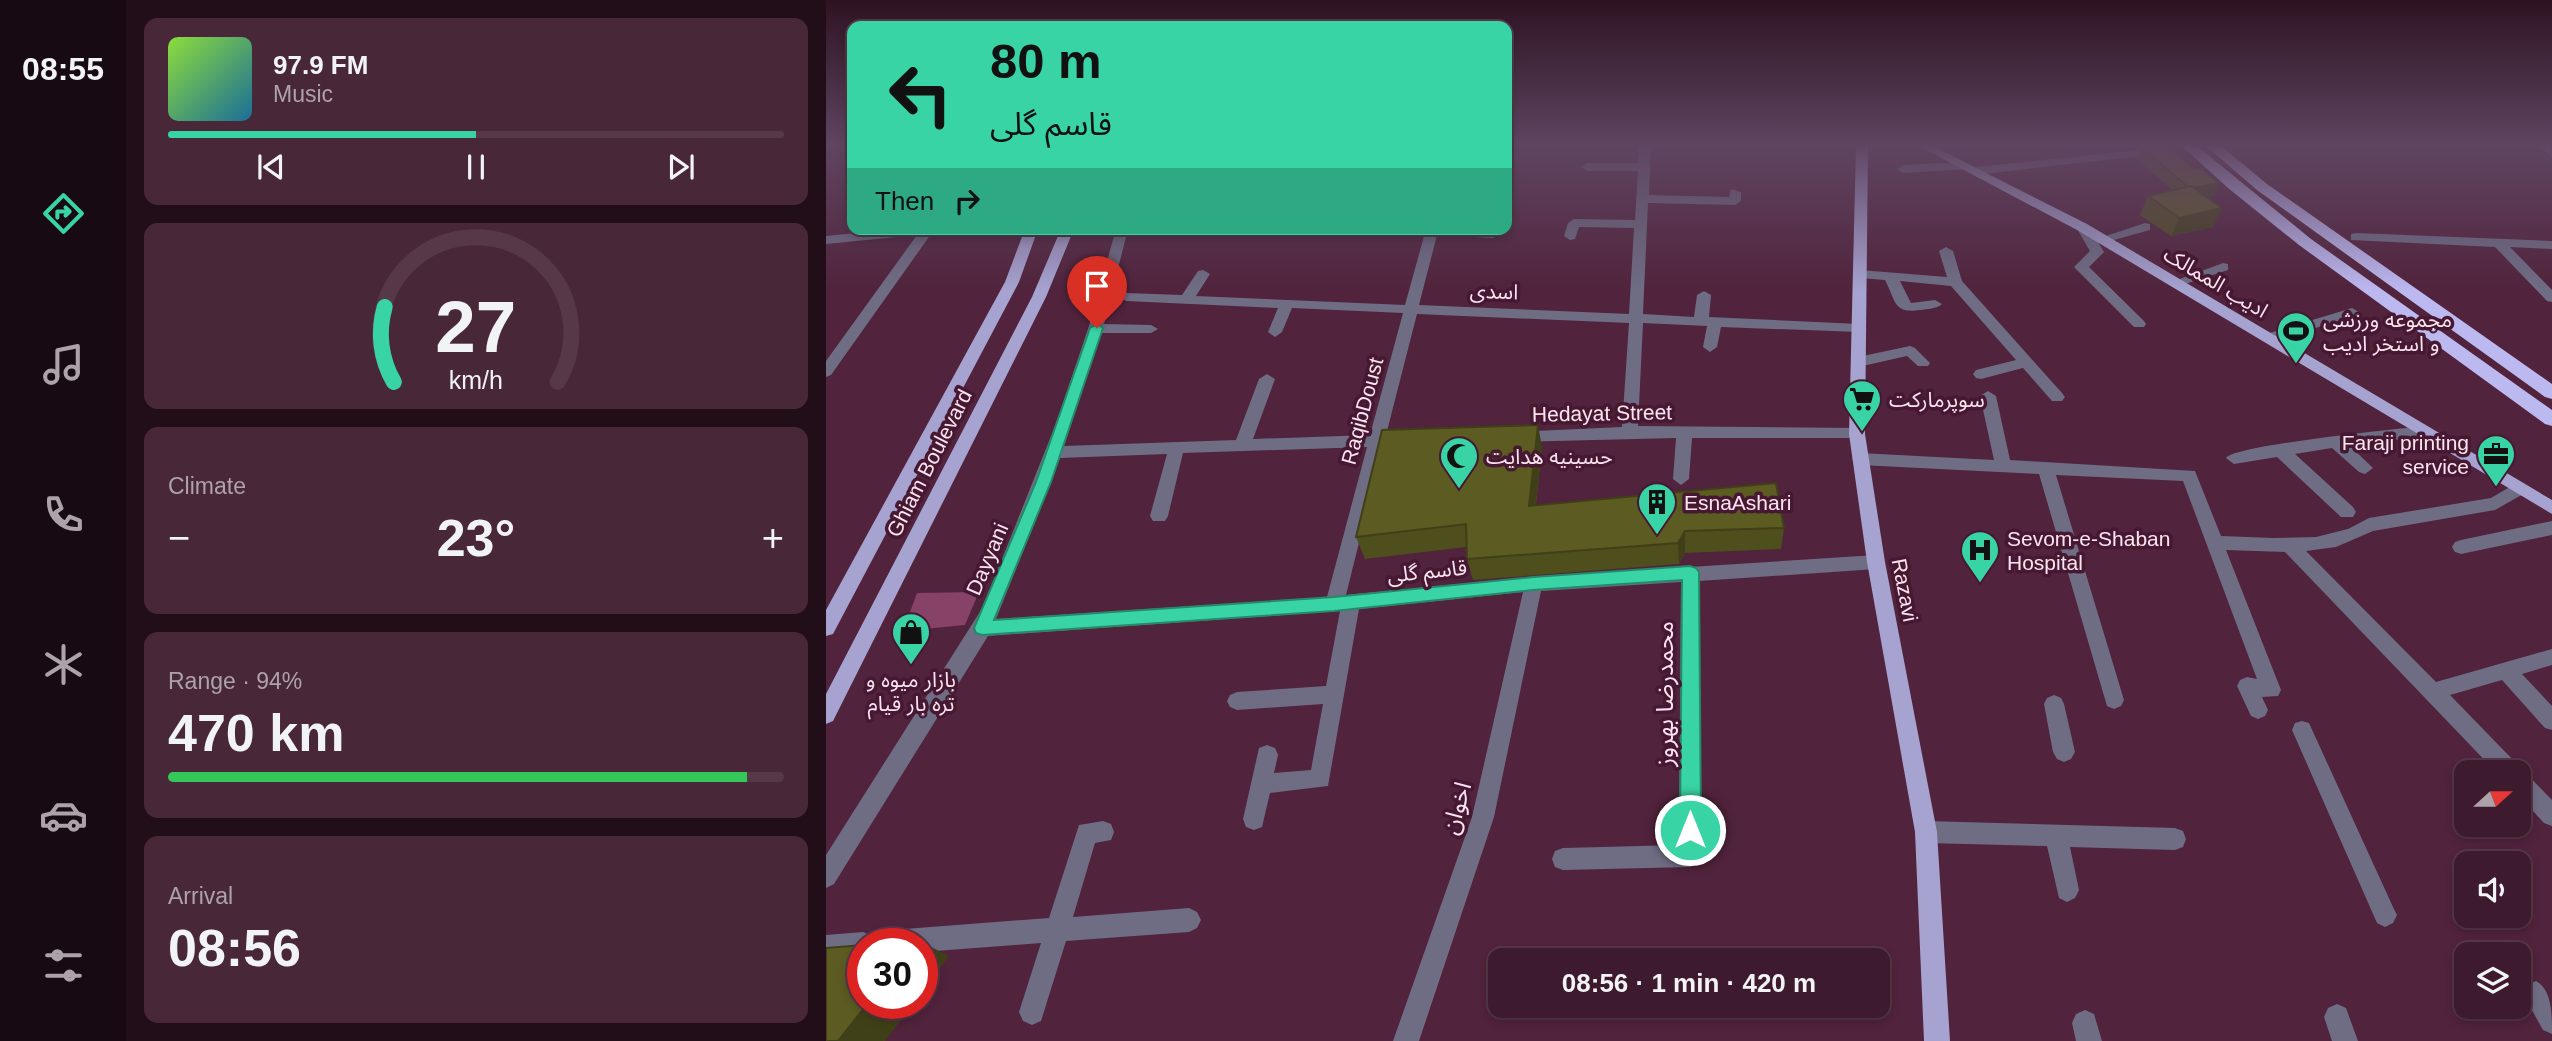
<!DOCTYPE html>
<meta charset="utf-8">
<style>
body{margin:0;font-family:Helvetica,"Noto Sans Arabic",sans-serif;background:#482739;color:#f1f3f6;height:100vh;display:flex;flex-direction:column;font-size:26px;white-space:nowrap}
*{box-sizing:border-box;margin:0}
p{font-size:23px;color:#ada1aa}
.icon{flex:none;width:38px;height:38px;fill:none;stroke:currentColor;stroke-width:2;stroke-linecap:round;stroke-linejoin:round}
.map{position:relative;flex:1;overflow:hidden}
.side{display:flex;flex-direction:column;gap:18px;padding:18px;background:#220e19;width:700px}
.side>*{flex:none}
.top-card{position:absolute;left:21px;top:21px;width:665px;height:214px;border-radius:14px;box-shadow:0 4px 10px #0003,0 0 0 2px #563849;background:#39d4a5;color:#111;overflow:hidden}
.needle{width:46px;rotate:69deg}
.buttons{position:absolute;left:1628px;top:760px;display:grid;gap:14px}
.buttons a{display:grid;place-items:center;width:77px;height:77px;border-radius:14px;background:#3d1a2d;box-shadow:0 4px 10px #0003,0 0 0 2px #563849;font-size:35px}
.speed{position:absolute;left:21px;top:928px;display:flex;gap:14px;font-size:35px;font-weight:700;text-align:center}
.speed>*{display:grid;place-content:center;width:91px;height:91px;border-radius:50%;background:#3d1a2d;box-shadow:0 4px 10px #0003,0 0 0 2px #563849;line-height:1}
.speed .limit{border:10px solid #d22;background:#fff;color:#111}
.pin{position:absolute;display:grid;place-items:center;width:60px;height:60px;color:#fff;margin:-72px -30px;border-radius:50% 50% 50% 0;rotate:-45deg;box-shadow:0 0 7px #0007}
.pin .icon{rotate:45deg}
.me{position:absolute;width:77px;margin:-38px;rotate:0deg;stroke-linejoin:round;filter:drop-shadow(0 0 5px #0008)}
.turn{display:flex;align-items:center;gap:24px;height:147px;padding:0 28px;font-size:32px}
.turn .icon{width:91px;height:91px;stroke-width:2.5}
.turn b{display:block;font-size:49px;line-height:60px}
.then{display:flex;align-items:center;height:66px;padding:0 28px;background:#0003;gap:14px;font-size:26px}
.big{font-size:52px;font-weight:800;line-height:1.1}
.side .widget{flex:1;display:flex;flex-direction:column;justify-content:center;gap:10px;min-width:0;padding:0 24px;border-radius:14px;background:#482739}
.side .dial{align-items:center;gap:0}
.dial svg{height:182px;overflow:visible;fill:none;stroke:#563849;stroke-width:7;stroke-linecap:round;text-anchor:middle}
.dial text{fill:#f1f3f6;stroke:none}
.song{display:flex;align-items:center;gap:21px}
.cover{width:84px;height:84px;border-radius:10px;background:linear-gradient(135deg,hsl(90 70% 55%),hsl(200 70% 35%))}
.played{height:7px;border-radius:4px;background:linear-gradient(90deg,#39d4a5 50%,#563849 50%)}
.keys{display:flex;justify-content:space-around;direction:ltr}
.heat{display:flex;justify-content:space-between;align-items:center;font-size:38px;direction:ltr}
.charge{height:10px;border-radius:5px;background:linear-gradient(90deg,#34c759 94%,#563849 0)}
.trip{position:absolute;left:662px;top:948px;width:402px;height:70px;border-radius:14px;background:#3d1a2d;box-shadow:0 4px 10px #0003,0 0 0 2px #563849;font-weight:800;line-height:70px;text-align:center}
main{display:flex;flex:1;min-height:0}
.tabs{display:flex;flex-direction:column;width:126px;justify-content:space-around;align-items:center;background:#180a12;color:#ada1aa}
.tabs .icon{width:49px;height:49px}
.tabs .current{color:#39d4a5}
.tabs b{font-size:32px;color:#f1f3f6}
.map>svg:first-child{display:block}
</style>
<main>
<nav class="tabs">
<b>08:55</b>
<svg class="icon current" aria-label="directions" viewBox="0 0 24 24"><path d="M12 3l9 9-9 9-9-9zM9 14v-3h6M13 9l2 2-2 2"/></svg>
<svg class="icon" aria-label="music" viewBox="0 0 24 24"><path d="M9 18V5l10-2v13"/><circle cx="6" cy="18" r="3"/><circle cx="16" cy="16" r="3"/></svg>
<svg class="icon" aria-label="phone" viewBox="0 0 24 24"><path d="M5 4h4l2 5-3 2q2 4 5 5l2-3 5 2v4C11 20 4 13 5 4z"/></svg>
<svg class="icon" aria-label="climate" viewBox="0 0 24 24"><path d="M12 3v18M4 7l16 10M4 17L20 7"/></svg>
<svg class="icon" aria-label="car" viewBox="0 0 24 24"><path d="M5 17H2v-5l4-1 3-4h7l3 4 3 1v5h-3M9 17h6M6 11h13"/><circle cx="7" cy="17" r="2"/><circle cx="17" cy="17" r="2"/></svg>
<svg class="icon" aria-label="filters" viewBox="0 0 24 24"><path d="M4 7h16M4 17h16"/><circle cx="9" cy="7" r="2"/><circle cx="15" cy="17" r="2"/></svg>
</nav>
<section class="side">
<div class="widget">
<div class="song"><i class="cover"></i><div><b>97.9 FM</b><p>Music</p></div></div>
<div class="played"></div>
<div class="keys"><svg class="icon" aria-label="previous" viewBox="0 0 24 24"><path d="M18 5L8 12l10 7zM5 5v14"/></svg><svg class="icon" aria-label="pause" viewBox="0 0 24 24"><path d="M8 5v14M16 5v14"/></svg><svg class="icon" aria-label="next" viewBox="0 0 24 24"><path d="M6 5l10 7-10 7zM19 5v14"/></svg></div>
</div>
<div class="widget dial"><svg viewBox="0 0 100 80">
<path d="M14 69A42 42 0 1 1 86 69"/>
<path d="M14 69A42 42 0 0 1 10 36" stroke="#39d4a5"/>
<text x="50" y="56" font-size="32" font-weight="700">27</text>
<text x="50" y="72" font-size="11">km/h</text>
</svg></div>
<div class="widget"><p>Climate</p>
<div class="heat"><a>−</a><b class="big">23°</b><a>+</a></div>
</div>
<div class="widget"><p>Range · 94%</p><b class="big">470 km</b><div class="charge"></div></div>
<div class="widget"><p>Arrival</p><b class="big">08:56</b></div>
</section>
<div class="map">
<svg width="1726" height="1041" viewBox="0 0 1726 1041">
<rect width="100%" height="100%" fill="#51233c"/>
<path fill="#864267" d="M 153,592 L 139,625 L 77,631 L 91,593 Z"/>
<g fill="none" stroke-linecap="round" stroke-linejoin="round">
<g fill="#6e6d84" fill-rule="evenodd">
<path d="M 813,146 L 825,146 L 823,195 L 903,197 L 905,189 L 915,192 L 915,201 L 909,205 L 822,203 L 817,314 L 868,317 L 871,295 L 878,291 L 885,295 L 883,317 L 1033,324 L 1040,328 L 1033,332 L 895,327 L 891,347 L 884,352 L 877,347 L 881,326 L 817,323 L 812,426 L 1031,428 L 1037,430 L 1039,434 L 1037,438 L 866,438 L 863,479 L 855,485 L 847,479 L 850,438 L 690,442 L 682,436 L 684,432 L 796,427 L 803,323 L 591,314 L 560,435 L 575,434 L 583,440 L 575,446 L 557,446 L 520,595 L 707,577 L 1050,555 L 1056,557 L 1059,562 L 1056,567 L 1050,569 L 873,581 L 875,856 L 872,864 L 864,867 L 737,870 L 729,867 L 726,859 L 729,851 L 737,848 L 853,845 L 855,582 L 715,591 L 668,817 L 593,1041 L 567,1041 L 646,817 L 697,592 L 533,609 L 502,786 L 444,793 L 436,827 L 428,830 L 420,827 L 417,819 L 433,748 L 441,745 L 449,748 L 452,755 L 448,773 L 485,770 L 497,704 L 411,710 L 404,707 L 401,701 L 404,695 L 411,692 L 500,686 L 514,611 L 162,636 L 8,884 L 0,888 L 0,855 L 157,607 L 231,421 L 263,326 L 290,229 L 302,229 L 278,324 L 325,325 L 332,329 L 325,333 L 275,333 L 238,446 L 410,440 L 433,379 L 441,374 L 449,379 L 427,439 L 544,435 L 577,313 L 466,308 L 456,332 L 449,337 L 442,332 L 452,308 L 300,301 L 293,297 L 300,293 L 356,295 L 372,271 L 377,270 L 384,274 L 370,296 L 579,305 L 600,229 C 617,229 661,225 673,234 L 667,238 L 611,235 L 593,305 L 803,314 L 808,228 L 753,227 L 749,239 L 744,240 L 738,236 L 742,223 L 748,219 L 809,220 L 812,171 L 761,171 L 755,167 L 761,163 L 812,163 ZM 541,447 L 501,597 L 170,619 L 234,458 L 341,454 L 324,516 L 327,521 L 339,521 L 342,516 L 357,453 Z"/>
<path d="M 1712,146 L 1724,146 L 1726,157 Z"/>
<path d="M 1336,148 L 1340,149 L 1340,153 L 1148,175 L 1142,171 L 1148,167 Z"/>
<path d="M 1139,162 L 1145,166 L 1143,169 L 1077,173 L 1071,169 L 1077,165 Z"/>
<path d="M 1256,223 L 1261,224 L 1278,252 L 1263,267 L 1318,321 L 1320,324 L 1318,327 L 1308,327 L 1248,267 L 1264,251 L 1250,227 Z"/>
<path d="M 1319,223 L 1324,224 L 1324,230 L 1277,243 L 1271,239 Z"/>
<path d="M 70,229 L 118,229 L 105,234 L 5,375 L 0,377 L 0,361 L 91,235 L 0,244 L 0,236 Z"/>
<path d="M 1530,233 L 1726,241 L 1726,249 L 1684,247 L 1726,290 L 1726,302 L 1721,301 L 1669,247 L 1525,240 L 1525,234 Z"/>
<path d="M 1120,247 L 1127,251 L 1136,281 L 1236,393 L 1239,397 L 1236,401 L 1226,401 L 1197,368 L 1155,379 L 1150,378 L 1147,374 L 1150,370 L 1190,360 L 1125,286 L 1074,281 L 1085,303 L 1109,300 L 1116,304 C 1110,309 1102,309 1094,310 C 1067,314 1070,301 1059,280 L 1034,278 L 1027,274 L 1034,270 L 1121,277 L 1113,251 Z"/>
<path d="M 1397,263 L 1402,264 L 1402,270 L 1350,287 L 1343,283 Z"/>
<path d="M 1526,308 L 1533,312 L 1531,315 L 1442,343 L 1435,338 L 1437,335 Z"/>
<path d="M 1084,346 L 1089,348 L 1104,363 L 1102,366 L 1092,366 L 1081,356 L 1032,367 L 1025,362 L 1032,357 Z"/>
<path d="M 1162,391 L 1170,396 L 1184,460 L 1369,471 L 1395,536 L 1447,538 L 1490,537 L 1522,529 L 1543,518 L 1665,498 L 1687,485 L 1699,485 L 1701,489 L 1699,493 L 1669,510 L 1547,531 L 1510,547 L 1480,551 L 1610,682 L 1726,649 L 1726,665 L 1696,674 L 1726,706 L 1726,730 L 1719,728 L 1676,680 L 1624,695 L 1726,800 L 1726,826 L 1718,823 L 1692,795 L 1692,772 L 1670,772 L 1459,552 L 1400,550 L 1455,690 L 1452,696 L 1436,697 L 1442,710 L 1439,716 L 1432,719 L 1425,716 L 1411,686 L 1414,680 L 1421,677 L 1431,679 L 1357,481 L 1230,475 L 1298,700 L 1295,706 L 1288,709 L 1281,706 L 1213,474 L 1034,465 L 1026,459 L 1034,453 L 1168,460 L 1154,396 Z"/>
<path d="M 1599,426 L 1605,428 L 1607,432 L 1605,436 L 1523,445 L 1547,468 L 1539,474 L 1533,472 L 1506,448 L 1469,454 L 1527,507 L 1530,512 L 1527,517 L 1515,517 L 1451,457 L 1408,464 L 1400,458 C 1409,445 1572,429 1599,426 Z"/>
<path d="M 1726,521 L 1726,535 L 1635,554 L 1629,552 L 1626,547 L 1629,542 L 1635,540 Z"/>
<path d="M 1228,695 L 1235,698 L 1238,704 L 1249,752 L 1245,759 L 1238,762 L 1231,759 L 1227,752 L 1218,704 L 1221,698 Z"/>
<path d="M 1476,721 L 1483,723 L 1567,907 L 1571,915 L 1567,923 L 1559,927 L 1551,923 L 1466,730 L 1469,723 Z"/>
<path d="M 277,821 L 285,824 L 288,832 L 285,840 L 269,843 L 247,917 L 363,908 L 371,912 L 375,920 L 371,928 L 363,932 L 240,941 L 215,1021 L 206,1025 L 197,1021 L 193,1012 L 215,943 L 96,952 L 96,943 L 37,943 L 37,956 L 0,959 L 0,935 L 37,932 L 44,935 L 53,931 L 223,918 L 253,825 Z"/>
<path d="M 1100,821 L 1349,828 L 1357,831 L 1360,839 L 1357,847 L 1349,850 L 1244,847 L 1253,890 L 1249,898 L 1241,902 L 1233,898 L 1221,846 L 1100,843 L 1092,840 L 1089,832 L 1092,824 Z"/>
<path d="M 1710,981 C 1726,990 1726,1014 1726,1034 L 1717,1030 L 1697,994 L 1701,985 Z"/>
<path d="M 1511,1004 L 1520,1008 L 1532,1041 L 1506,1041 L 1498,1017 L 1502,1008 Z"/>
<path d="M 1259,1010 L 1268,1014 L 1276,1041 L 1250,1041 L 1246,1023 L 1250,1014 Z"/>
</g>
<g fill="#a6a3d1" fill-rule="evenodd">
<path d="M 1030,146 L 1042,146 L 1039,434 L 1059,562 L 1111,832 L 1124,1041 L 1098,1041 L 1089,832 L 1041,562 L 1023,434 Z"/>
<path d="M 1093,146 L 1107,146 L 1261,224 L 1726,500 L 1726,514 L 1251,230 Z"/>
<path d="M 199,229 L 212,229 L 193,282 L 7,634 L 0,636 L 0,610 L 179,282 Z"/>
<path d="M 235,229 L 248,229 L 220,297 L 7,721 L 0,724 L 0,694 L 206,297 Z"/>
</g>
<g fill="#bcb8f0" fill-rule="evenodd">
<path d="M 1356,146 L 1371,146 L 1485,239 L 1726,410 L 1726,426 L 1719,424 L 1473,245 L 1402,188 Z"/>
<path d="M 1380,146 L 1395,146 L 1441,184 L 1726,384 L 1726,399 L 1719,397 L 1431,190 Z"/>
</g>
</g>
<g fill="#4f4e1d">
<path d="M 1315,147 L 1368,169 L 1393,183 L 1388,196 L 1380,197 L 1387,227 L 1345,236 L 1314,215 L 1322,196 L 1347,190 L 1310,159 Z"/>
<path d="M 716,447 L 710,505 L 958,528 L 955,549 L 859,553 L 853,564 L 647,580 L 641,559 L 640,547 L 539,559 L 530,537 Z"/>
</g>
<g fill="#404018">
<path d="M 1393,183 L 1388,196 L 1359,201 L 1364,188 Z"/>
<path d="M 1396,208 L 1387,227 L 1345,236 L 1353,218 Z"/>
<path d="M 712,425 L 716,447 L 707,528 L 703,506 Z"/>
<path d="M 859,531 L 859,553 L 853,564 L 852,543 Z"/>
<path d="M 91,940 L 123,956 L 96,992 L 96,943 L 89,943 Z"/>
<path d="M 42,1003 L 88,1003 L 59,1041 L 12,1041 Z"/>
</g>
<g fill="#5c5b22" stroke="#404018" stroke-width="2">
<path d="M 1328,146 L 1342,146 L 1368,169 L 1374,168 L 1393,183 L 1367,188 L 1365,186 L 1362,187 L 1315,147 Z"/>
<path d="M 1365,186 L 1396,208 L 1353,218 L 1322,196 Z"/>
<path d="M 712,425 L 703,506 L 950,483 L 958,528 L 859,531 L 852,543 L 641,559 L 640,524 L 530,537 L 556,430 Z"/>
<path d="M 91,940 L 89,943 L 52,943 Z"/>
<path d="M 37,945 L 37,1003 L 42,1003 L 12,1041 L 0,1041 L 0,948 Z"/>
</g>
<linearGradient id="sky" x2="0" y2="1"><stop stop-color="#2d1321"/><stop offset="0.5" stop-color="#5f4561"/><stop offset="1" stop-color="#5f4561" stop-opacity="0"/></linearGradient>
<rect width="1726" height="291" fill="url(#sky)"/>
<path fill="#39d4a5" stroke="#258a6b" stroke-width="2" d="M 271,324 L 277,328 L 225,482 L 168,620 L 508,597 L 707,577 L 864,566 L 870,568 L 873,572 L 875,830 L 872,837 L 864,840 L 857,837 L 854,830 L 856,580 L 707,590 L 508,611 L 156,635 L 150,633 L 148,628 L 210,482 L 264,328 Z"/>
<defs>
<symbol id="stadium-pin" viewBox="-11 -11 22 30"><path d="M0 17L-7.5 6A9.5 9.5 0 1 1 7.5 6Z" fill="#39d4a5" stroke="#461832"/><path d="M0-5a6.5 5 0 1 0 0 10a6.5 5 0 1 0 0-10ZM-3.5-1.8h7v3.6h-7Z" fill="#111"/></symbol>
<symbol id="supermarket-pin" viewBox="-11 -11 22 30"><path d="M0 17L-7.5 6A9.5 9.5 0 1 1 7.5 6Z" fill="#39d4a5" stroke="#461832"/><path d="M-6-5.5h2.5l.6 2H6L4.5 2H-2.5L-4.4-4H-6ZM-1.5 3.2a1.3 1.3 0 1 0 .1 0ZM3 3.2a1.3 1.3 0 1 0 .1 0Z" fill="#111"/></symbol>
<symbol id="office-pin" viewBox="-11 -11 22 30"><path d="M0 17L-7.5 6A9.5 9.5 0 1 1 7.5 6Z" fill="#39d4a5" stroke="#461832"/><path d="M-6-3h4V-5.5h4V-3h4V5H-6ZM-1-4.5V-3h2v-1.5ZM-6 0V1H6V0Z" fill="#111"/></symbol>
<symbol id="mosque-pin" viewBox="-11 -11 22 30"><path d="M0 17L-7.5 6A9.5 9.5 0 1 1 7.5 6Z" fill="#39d4a5" stroke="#461832"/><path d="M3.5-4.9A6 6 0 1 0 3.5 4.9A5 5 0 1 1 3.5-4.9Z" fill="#111"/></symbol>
<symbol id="building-pin" viewBox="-11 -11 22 30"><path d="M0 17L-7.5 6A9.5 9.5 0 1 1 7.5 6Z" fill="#39d4a5" stroke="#461832"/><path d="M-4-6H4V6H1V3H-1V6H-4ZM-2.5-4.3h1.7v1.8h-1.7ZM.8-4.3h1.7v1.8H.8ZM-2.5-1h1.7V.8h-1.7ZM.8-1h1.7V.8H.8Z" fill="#111"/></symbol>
<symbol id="hospital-pin" viewBox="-11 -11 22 30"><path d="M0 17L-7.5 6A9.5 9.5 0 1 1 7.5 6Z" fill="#39d4a5" stroke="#461832"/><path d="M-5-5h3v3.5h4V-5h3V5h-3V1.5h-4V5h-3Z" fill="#111"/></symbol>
<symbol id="shop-pin" viewBox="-11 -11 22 30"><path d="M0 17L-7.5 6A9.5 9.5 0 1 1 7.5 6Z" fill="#39d4a5" stroke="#461832"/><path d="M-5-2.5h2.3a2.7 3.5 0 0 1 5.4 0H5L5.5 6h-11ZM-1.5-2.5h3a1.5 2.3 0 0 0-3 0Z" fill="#111"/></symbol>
</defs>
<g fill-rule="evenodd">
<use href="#stadium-pin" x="1448" y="309" width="44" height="60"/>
<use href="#supermarket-pin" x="1014" y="377" width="44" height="60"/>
<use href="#office-pin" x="1648" y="432" width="44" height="60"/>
<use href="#mosque-pin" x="611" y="434" width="44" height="60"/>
<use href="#building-pin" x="809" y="480" width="44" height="60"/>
<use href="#hospital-pin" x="1132" y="528" width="44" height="60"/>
<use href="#shop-pin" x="63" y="610" width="44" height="60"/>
</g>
<g text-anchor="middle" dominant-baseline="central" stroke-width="7" stroke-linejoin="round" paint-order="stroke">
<g font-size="21" fill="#fce4ef" stroke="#461832">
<text transform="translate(1390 282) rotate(31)">ادیب الممالک</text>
<text transform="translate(668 291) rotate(2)">اسدی</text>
<text transform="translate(536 411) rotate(-75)">RaqibDoust</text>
<text transform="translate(776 413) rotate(-1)">Hedayat Street</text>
<text transform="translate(103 463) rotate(-63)">Ghiam Boulevard</text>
<text transform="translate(161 559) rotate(-67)">Dayyani</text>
<text transform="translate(601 571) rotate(-6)">قاسم گلی</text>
<text transform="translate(1079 590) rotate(79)">Razavi</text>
</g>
<g font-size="21" fill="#fce4ef" stroke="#461832" text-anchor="start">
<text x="1497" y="319">مجموعه ورزشی<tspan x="1497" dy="24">و استخر ادیب</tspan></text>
<text x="1063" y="399">سوپرمارکت</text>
<text x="1643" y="442" text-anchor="end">Faraji printing<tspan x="1643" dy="24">service</tspan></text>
<text x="660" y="456">حسینیه هدایت</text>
<text x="858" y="502">EsnaAshari</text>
<text x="1181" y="538">Sevom-e-Shaban<tspan x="1181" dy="24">Hospital</tspan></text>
<text x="85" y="679" text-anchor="middle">بازار میوه و<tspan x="85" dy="24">تره بار قیام</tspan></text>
</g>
<g font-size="24" fill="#fce4ef" stroke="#461832">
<text transform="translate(838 694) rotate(-90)">محمدرضا بهروز</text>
<text transform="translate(630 808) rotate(-74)">اخوان</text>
</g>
</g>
</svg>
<div class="buttons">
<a><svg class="needle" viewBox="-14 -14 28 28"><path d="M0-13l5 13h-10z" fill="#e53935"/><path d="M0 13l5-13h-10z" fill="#ada1aa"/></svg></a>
<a><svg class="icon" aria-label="sound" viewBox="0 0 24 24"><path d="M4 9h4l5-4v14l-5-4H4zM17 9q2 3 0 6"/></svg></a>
<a><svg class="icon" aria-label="layers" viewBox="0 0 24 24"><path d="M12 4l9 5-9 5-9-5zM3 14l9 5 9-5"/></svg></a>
</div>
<div class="speed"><div class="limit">30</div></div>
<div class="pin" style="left:271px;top:328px;background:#d93025"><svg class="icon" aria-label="arrive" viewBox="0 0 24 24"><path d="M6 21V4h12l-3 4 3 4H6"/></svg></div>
<svg class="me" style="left:864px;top:830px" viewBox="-20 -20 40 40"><circle r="17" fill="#39d4a5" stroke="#fff" stroke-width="3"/><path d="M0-11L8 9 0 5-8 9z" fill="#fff"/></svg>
<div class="trip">08:56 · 1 min · 420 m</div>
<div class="top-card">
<div class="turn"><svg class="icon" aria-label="left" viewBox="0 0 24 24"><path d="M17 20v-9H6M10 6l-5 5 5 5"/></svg><div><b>80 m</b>قاسم گلی</div></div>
<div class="then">Then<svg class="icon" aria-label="right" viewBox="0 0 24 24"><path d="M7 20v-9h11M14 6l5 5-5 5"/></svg></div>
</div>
</div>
</main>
